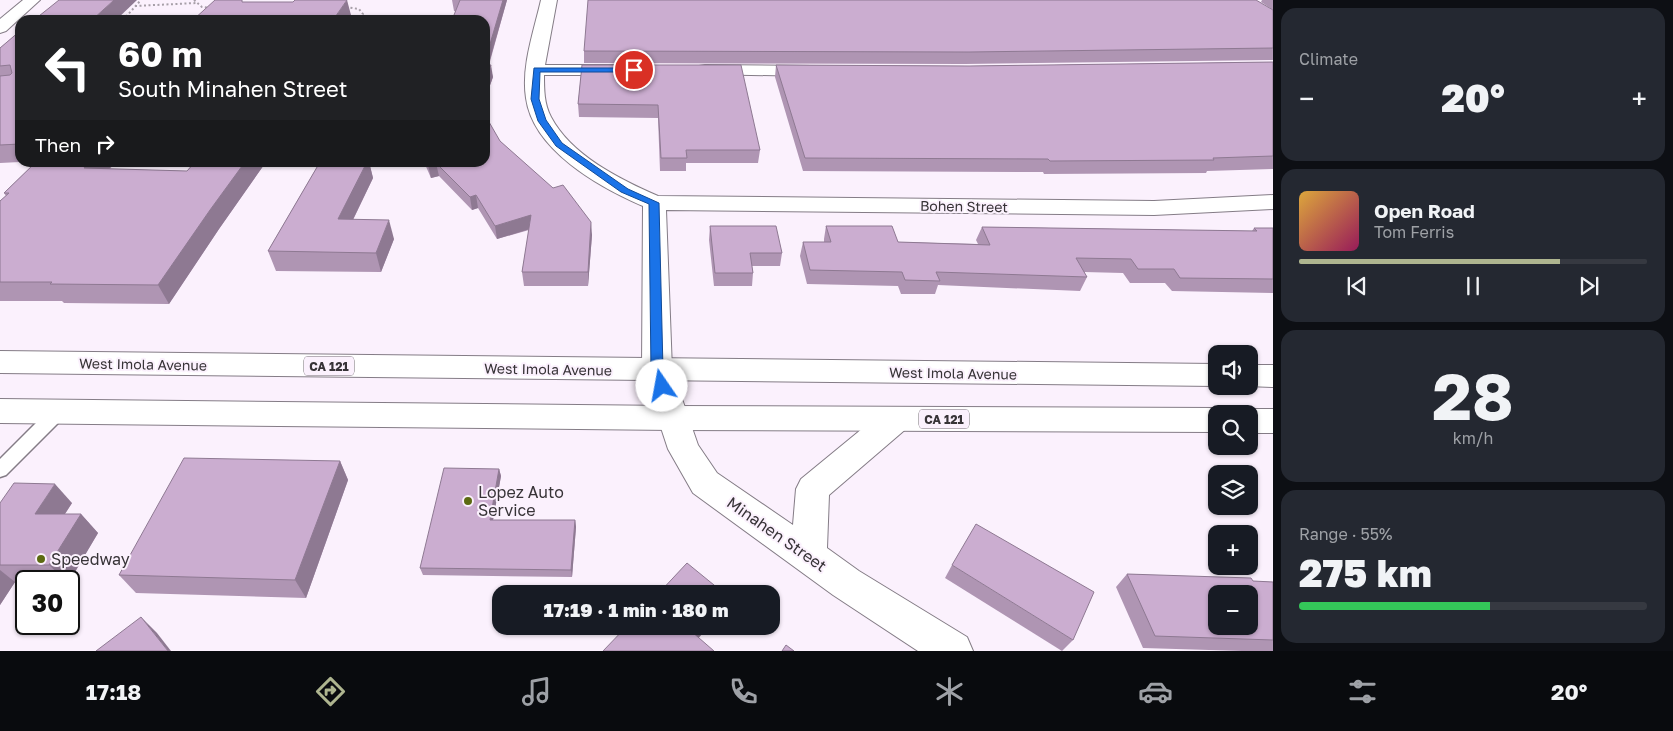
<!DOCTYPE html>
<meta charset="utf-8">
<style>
body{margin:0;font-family:"Golos Text",sans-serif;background:#242831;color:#f1f3f6;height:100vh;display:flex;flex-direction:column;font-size:19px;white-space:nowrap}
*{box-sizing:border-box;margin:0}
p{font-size:16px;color:#9ea1a6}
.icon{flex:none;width:28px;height:28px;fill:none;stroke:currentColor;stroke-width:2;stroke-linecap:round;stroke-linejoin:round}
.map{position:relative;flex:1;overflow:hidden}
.drawer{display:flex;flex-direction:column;gap:8px;padding:8px;background:#0d0f14;width:400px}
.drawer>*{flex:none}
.banner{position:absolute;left:15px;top:15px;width:475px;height:152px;border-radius:15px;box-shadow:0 1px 4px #0004;background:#202124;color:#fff;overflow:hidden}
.buttons{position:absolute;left:1208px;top:345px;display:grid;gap:10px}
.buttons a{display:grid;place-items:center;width:50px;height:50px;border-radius:10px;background:#171b24;box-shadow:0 1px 4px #0004;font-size:25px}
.speed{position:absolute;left:15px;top:570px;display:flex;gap:10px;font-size:25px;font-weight:700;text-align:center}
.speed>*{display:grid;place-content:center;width:65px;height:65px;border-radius:50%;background:#171b24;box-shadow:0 1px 4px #0004;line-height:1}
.speed .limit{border:2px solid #111;border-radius:8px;background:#fff;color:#111}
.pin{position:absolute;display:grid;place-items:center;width:42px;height:42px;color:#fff;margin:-21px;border:2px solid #fff;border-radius:50%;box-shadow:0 1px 5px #0007}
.me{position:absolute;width:55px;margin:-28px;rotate:348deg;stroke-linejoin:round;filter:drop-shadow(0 0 4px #0008)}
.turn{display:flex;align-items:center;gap:18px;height:105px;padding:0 20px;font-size:22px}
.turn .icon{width:65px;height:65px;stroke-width:2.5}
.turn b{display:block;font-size:35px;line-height:42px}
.then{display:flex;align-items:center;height:48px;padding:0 20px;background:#0003;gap:10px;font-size:19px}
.big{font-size:38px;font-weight:800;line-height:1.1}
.drawer .card{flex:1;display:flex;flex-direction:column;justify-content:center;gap:8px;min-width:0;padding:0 18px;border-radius:15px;background:#242831}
.drawer .dial{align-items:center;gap:0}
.dial b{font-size:65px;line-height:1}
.song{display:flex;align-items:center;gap:15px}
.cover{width:60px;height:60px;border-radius:8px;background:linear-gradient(135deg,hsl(40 70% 55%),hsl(330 70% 35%))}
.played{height:5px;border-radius:2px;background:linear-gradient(90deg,#aeb58f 75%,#363941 75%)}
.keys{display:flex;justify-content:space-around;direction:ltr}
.heat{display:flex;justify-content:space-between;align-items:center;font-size:28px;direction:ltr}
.charge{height:8px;border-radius:4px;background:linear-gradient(90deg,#34c759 55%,#363941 0)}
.trip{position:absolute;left:492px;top:585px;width:288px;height:50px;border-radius:15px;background:#171b24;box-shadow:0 1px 4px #0004;font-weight:800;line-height:50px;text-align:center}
.tabs{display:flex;height:80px;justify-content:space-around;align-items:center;background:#090b0e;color:#9ea1a6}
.tabs .icon{width:35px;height:35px}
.tabs .on{color:#aeb58f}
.tabs b{font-size:22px;color:#f1f3f6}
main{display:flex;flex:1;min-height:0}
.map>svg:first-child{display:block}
</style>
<main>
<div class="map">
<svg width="1273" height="651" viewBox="0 0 1273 651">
<rect width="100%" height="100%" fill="#fbf1fd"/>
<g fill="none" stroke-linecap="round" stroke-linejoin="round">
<defs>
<path id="service" d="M 59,405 L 65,406 L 67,411 L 65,416 L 6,475 L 0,477 L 0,459 L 53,406 Z"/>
<g id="minor">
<path d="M 541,0 L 557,0 L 545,65 L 620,65 L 626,66 L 629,70 L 626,74 L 620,75 L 544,75 C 544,89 544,104 551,117 C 571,155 619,179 658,196 L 1154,201 L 1273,195 L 1273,209 L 1154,215 L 666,210 L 672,370 L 698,445 L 717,473 L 793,525 L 796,489 L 801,479 L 885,410 L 896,407 L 907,410 L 911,419 L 907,428 L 829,495 L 827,548 L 859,571 L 967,637 L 973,651 L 918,651 L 833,595 L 693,493 L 668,449 L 642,370 L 643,206 C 599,187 533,150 526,98 C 521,66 534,31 541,0 Z"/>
<path d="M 705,65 L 812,66 L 818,67 L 821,71 L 818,75 L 812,76 L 699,74 L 696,70 L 699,66 Z"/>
</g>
<path id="tertiary" d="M 23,0 L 40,0 L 6,31 L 0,33 L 0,19 Z"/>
<g id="primary">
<path d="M 0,351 L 1216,364 L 1216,386 L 0,373 Z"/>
<path d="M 1249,365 L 1273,365 L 1273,387 L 1247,386 L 1249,386 Z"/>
<path d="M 0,399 L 672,406 L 1216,408 L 1227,411 L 1228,414 L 1216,414 L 1216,432 L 672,430 L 0,423 Z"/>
<path d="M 1249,409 L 1273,409 L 1273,433 L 1249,433 L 1249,414 L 1237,414 Z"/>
</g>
</defs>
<use href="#service" stroke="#847c86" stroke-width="3"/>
<use href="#minor" stroke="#847c86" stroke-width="2"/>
<use href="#tertiary" stroke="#847c86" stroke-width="2"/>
<use href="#primary" stroke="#847c86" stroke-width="2"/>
<g stroke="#a79fa8" stroke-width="2" stroke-dasharray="2 2.5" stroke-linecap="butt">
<path d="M 194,0 L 202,7 L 210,8"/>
<path d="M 135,6 L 196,3"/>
<path d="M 346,7 L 359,9 L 363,14 L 359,20"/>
<path d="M 123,20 L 141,0"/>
</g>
<use href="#service" fill="#fff" fill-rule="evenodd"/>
<use href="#minor" fill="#fff" fill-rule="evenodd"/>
<use href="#tertiary" fill="#fff" fill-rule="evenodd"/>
<use href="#primary" fill="#fff" fill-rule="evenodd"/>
</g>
<g fill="#af95b3">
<path d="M 452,0 L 507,0 L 489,65 L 493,77 L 485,99 L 485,20 L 454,11 Z"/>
<path d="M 1262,0 L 1273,0 L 1273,10 L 1261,2 Z"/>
<path d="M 1273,10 L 1273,60 L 965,64 L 584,63 L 584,51 Z"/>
<path d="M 20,31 L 20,162 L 0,163 L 0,48 Z"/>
<path d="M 1273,62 L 1273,169 L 1207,171 L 1206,173 L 1044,174 L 1043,172 L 803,171 L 775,77 L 776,65 L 969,66 Z"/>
<path d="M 582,65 L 760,150 L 758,163 L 686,163 L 686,171 L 660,171 L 658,118 L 579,117 L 578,104 Z"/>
<path d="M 500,141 L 592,235 L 588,286 L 524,286 L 522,272 L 529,230 L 497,239 L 478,208 L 472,210 L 439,176 L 431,178 L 424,162 L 485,162 Z"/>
<path d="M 36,162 L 115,162 L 110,169 L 187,171 L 195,162 L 266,162 L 219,229 L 169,304 L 64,303 L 62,301 L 0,301 L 0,201 L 6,196 L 4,193 Z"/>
<path d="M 320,162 L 369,162 L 373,178 L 353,220 L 394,239 L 381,272 L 276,271 L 268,251 Z"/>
<path d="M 710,226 L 782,253 L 780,266 L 752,266 L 753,273 L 752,286 L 714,286 L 709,240 Z"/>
<path d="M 826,226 L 898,242 L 978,244 L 976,240 L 982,227 L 1252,231 L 1254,228 L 1273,228 L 1273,293 L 1172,291 L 1165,283 L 1130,283 L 1123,273 L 1084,272 L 1087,277 L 1080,291 L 938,285 L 935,294 L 901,294 L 898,286 L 807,284 L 800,256 L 803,242 L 824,242 L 824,239 Z"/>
<path d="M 340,461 L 348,480 L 306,598 L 136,593 L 119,575 Z"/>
<path d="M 499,469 L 501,476 L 493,520 L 575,520 L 576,527 L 572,577 L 423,575 L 420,568 Z"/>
<path d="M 0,503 L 72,503 L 65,514 L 81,514 L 98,533 L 69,582 L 26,581 L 26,583 L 15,582 L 0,605 Z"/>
<path d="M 952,565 L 1073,640 L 1062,651 L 945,578 Z"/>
<path d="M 1127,574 L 1253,581 L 1273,582 L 1273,651 L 1242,651 L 1143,648 L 1116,587 Z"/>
</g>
<g fill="#8e7992">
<path d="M 114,0 L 137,0 L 116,20 L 92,20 Z"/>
<path d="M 347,0 L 351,15 L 348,20 L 333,20 Z"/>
<path d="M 503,0 L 507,0 L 485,77 L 485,61 Z"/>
<path d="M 491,65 L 493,77 L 485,99 L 485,82 Z"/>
<path d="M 89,162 L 115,162 L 94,186 L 84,168 Z"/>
<path d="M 245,162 L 266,162 L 219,229 L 169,304 L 158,285 L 210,210 Z"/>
<path d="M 367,162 L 369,162 L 373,178 L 344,238 L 338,219 Z"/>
<path d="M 436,163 L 439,176 L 431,178 L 428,165 Z"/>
<path d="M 476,195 L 478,208 L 472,210 L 470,197 Z"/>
<path d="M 531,215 L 533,228 L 497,239 L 495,226 Z"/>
<path d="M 389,220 L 394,239 L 381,272 L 376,253 Z"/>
<path d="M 591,222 L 592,235 L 588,286 L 588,272 Z"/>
<path d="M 340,461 L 348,480 L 306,598 L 295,580 Z"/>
<path d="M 499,469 L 501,476 L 492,526 L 490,520 Z"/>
<path d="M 55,484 L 72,503 L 53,532 L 35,514 Z"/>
<path d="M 81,514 L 98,533 L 69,582 L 66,581 L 49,565 Z"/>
<path d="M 575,520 L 576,527 L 572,577 L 571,570 Z"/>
<path d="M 0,570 L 15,582 L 0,605 Z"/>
<path d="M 141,617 L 157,633 L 171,651 L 168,651 Z"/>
<path d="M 696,626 L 709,626 L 690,648 L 691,631 Z"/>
</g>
<g fill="#cbadd0" stroke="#8e7992" fill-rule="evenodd">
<path d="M 59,0 L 114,0 L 92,20 L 34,20 Z"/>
<path d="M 215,0 L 242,0 L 242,2 L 293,2 L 295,0 L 347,0 L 333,20 L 193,20 Z"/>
<path d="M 460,0 L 503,0 L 485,61 L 485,20 L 452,20 Z"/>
<path d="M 588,0 L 1256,0 L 1273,10 L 1273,48 L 969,52 L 584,51 Z"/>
<path d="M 20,31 L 20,144 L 0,145 L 0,76 L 10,75 L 12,73 L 10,65 L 0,66 L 0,48 Z"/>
<path d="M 1273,62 L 1273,156 L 1213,158 L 1214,160 L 1050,161 L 1048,159 L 805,158 L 776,65 L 969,66 Z"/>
<path d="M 485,65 L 491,65 L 485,82 Z"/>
<path d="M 582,65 L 741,65 L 760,150 L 686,150 L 687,158 L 661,158 L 658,105 L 578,104 Z"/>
<path d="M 485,115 L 500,141 L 553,188 L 563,185 L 591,222 L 588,272 L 522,272 L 531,215 L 495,226 L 476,195 L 470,197 L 436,163 L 428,165 L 427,162 L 485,162 Z"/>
<path d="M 36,162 L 89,162 L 84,168 L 187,171 L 195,162 L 245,162 L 210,210 L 158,285 L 50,284 L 52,282 L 0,282 L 0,201 L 9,193 L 4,193 Z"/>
<path d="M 320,162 L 367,162 L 338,219 L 389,220 L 376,253 L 268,251 Z"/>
<path d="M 710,226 L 776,226 L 782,253 L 750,253 L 753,273 L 715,273 Z"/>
<path d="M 826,226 L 892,226 L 898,242 L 990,245 L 982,227 L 1257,231 L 1254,228 L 1273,228 L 1273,279 L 1180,278 L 1174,269 L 1138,269 L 1131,259 L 1076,258 L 1087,277 L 936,272 L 940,281 L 905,280 L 902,272 L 810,270 L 803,242 L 831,242 Z"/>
<path d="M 184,458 L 340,461 L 295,580 L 119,575 Z"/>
<path d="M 444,468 L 499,469 L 490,520 L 575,520 L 571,570 L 420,568 Z"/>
<path d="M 14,483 L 55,484 L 35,514 L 81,514 L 49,565 L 0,565 L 0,503 Z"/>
<path d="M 976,524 L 1094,592 L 1073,640 L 952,565 Z"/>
<path d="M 687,563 L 725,594 L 658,594 Z"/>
<path d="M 1127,574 L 1251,578 L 1253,581 L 1273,582 L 1273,640 L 1155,636 ZM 1216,594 L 1249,594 L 1249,626 L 1216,626 Z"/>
<path d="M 141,617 L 168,651 L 96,651 Z"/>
<path d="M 627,626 L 696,626 L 691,631 L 714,651 L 603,651 Z"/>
<path d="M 786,645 L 794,651 L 782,651 Z"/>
</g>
<path fill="#1a73e8" stroke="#114b97" d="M 534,68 L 634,68 L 638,70 L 634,72 L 540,72 L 539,99 L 546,120 L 562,143 L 628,189 L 659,203 L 663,370 L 668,386 L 666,390 L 658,390 L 651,370 L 649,204 L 621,192 L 556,146 L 538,121 L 531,99 Z"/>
<g fill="#5c6a12" stroke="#fbf1fd" stroke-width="2">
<circle cx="468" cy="501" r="5"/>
<circle cx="41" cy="559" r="5"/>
</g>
<g text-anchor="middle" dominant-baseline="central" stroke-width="4" stroke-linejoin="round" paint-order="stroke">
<g fill="#fbf1fd" stroke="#726c72" stroke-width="1">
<rect x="304" y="356.5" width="50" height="19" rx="4"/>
<rect x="919" y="409.5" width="50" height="19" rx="4"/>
</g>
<g font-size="12" font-weight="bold" fill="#373337">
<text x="329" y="366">CA 121</text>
<text x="944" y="419">CA 121</text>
</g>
<g font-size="14" fill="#373337" stroke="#fbf1fd">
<text transform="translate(964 206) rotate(1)">Bohen Street</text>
<text transform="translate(143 364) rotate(1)">West Imola Avenue</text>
<text transform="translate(548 369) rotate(1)">West Imola Avenue</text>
<text transform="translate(953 373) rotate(1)">West Imola Avenue</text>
</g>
<g font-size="16" fill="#373337" stroke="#fbf1fd" text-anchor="start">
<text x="478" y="492">Lopez Auto<tspan x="478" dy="18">Service</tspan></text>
<text x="51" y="559">Speedway</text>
</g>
<g font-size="16" fill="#373337" stroke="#fbf1fd">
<text transform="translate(777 534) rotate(35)">Minahen Street</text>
</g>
</g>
</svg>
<div class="buttons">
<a><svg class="icon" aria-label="sound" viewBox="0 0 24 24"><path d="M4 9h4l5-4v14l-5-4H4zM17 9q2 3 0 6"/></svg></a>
<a><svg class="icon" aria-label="search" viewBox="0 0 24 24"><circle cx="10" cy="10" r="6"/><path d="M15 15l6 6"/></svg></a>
<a><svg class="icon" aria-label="layers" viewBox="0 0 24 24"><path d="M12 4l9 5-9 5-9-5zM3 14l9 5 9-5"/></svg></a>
<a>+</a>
<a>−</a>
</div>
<div class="speed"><div class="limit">30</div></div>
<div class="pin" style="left:634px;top:70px;background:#d93025"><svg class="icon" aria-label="arrive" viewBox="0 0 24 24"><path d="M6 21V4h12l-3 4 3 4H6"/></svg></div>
<svg class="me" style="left:662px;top:386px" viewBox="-20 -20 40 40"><circle r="19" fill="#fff"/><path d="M0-13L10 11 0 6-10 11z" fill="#1a73e8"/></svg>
<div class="trip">17:19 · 1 min · 180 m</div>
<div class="banner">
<div class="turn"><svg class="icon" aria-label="left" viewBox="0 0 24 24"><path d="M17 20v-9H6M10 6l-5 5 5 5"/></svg><div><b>60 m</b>South Minahen Street</div></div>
<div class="then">Then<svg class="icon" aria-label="right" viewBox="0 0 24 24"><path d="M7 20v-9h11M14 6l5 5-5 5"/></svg></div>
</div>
</div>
<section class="drawer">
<div class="card"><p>Climate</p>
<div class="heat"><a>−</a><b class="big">20°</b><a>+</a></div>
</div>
<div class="card">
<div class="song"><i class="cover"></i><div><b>Open Road</b><p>Tom Ferris</p></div></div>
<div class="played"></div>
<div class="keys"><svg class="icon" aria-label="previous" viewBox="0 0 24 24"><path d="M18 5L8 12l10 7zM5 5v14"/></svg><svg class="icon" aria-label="pause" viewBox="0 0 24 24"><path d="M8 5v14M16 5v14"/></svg><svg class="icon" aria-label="next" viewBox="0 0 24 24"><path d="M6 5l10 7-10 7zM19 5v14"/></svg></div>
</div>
<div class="card dial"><b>28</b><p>km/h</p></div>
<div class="card"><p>Range · 55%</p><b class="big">275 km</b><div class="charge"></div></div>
</section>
</main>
<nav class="tabs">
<b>17:18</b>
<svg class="icon on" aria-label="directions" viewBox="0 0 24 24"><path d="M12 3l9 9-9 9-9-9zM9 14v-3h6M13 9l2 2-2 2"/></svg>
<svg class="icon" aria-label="music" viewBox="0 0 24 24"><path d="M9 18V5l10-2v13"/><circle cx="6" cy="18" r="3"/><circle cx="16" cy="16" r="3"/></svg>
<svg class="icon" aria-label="phone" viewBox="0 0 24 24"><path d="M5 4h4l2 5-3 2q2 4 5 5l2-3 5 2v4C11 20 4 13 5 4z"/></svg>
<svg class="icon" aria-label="climate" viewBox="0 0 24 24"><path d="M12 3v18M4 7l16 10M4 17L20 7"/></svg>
<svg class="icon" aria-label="car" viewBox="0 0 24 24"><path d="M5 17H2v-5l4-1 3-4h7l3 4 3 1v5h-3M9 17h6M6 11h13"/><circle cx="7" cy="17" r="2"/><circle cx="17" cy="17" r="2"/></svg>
<svg class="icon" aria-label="filters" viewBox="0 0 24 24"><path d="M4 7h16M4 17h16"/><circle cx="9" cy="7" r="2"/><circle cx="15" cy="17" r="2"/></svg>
<b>20°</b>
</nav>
